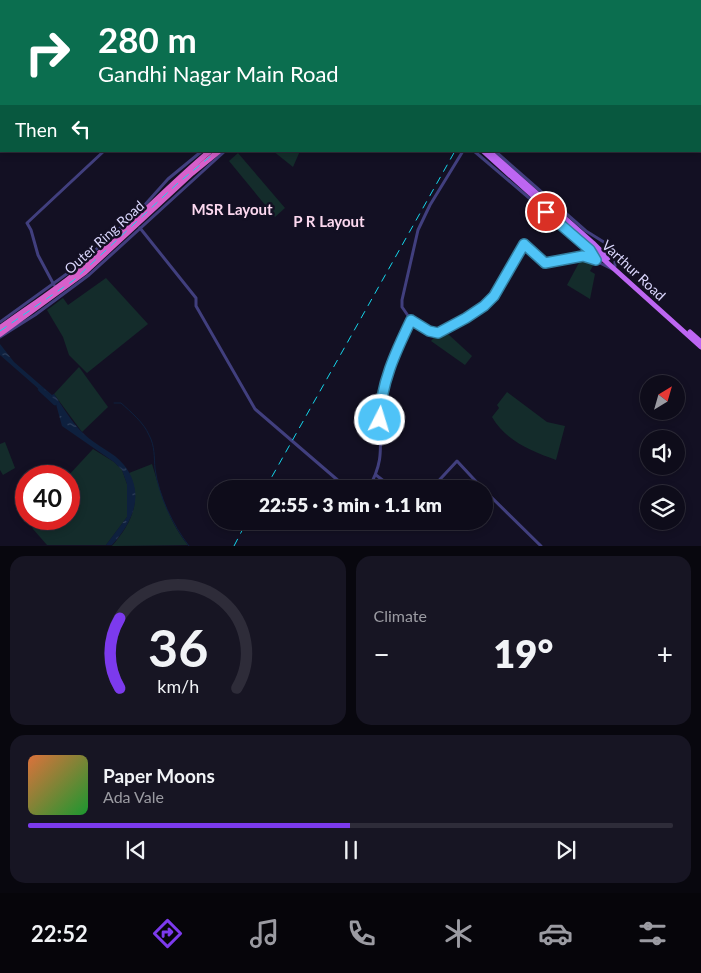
<!DOCTYPE html>
<meta charset="utf-8">
<style>
body{margin:0;font-family:Lato,sans-serif;background:#171523;color:#f1f3f6;height:100vh;display:flex;flex-direction:column;font-size:19px;white-space:nowrap}
*{box-sizing:border-box;margin:0}
p{font-size:16px;color:#9b9ba2}
.icon{flex:none;width:28px;height:28px;fill:none;stroke:currentColor;stroke-width:2;stroke-linecap:round;stroke-linejoin:round}
.map{position:relative;height:546px;overflow:hidden}
.drawer{display:flex;flex-direction:column;gap:10px;padding:10px;background:#08070e;flex:1}
.drawer>*{flex:none}
.top-card{position:absolute;left:0px;top:0px;width:701px;height:152px;box-shadow:0 2px 8px #0003,0 0 0 1px #2e2c39;background:#0b6e4f;color:#fff;overflow:hidden}
.needle{width:32px;rotate:37deg}
.controls{position:absolute;left:640px;top:375px;display:grid;gap:10px}
.controls a{display:grid;place-items:center;width:45px;height:45px;border-radius:50%;background:#0e0c1a;box-shadow:0 2px 8px #0003,0 0 0 1px #2e2c39;font-size:25px}
.speed{position:absolute;left:15px;top:465px;display:flex;gap:10px;font-size:25px;font-weight:700;text-align:center}
.speed>*{display:grid;place-content:center;width:65px;height:65px;border-radius:50%;background:#0e0c1a;box-shadow:0 2px 8px #0003,0 0 0 1px #2e2c39;line-height:1}
.speed .limit{border:8px solid #d22;background:#fff;color:#111}
.pin{position:absolute;display:grid;place-items:center;width:42px;height:42px;color:#fff;margin:-21px;border:2px solid #fff;border-radius:50%;box-shadow:0 1px 5px #0007}
.me{position:absolute;width:55px;margin:-28px;rotate:5deg;stroke-linejoin:round;filter:drop-shadow(0 0 4px #0008)}
.turn{display:flex;align-items:center;gap:18px;height:105px;padding:0 15px;font-size:22px}
.turn .icon{width:65px;height:65px;stroke-width:2.5}
.turn b{display:block;font-size:35px;line-height:42px}
.then{display:flex;align-items:center;height:48px;padding:0 15px;background:#0003;gap:10px;font-size:19px}
.big{font-size:38px;font-weight:800;line-height:1.1}
.drawer .tile{flex:1;display:flex;flex-direction:column;justify-content:center;gap:8px;min-width:0;padding:0 18px;border-radius:15px;background:#171523}
.drawer .dial{align-items:center;gap:0}
.dial svg{height:130px;overflow:visible;fill:none;stroke:#2e2c39;stroke-width:7;stroke-linecap:round;text-anchor:middle}
.dial text{fill:#f1f3f6;stroke:none}
.song{display:flex;align-items:center;gap:15px}
.cover{width:60px;height:60px;border-radius:8px;background:linear-gradient(135deg,hsl(20 70% 55%),hsl(130 70% 35%))}
.played{height:5px;border-radius:2px;background:linear-gradient(90deg,#7c3aed 50%,#2e2c39 50%)}
.keys{display:flex;justify-content:space-around;direction:ltr}
.heat{display:flex;justify-content:space-between;align-items:center;font-size:28px;direction:ltr}
.drawer .tiles{flex:1;display:grid;gap:10px;grid-template-columns:1fr 1fr}
.tile:last-child{grid-column:span 2}
.trip{position:absolute;left:208px;top:480px;width:285px;height:50px;border-radius:25px;background:#0e0c1a;box-shadow:0 2px 8px #0003,0 0 0 1px #2e2c39;font-weight:800;line-height:50px;text-align:center}
.tab-bar{display:flex;height:80px;justify-content:space-around;align-items:center;background:#06050a;color:#9b9ba2}
.tab-bar .icon{width:35px;height:35px}
.tab-bar .active{color:#7c3aed}
.tab-bar b{font-size:22px;color:#f1f3f6}
.map>svg:first-child{display:block}
</style>
<div class="map">
<svg width="701" height="546" viewBox="0 0 701 546">
<defs>
<pattern id="water-ripples" width="26" height="14" patternUnits="userSpaceOnUse" patternTransform="scale(1.25)"><rect width="26" height="14" fill="#0e203e"/><path d="M2 4q2-2 4 0t4 0M15 11q2-2 4 0t4 0" fill="none" stroke="#30405b"/></pattern>
</defs>
<rect width="100%" height="100%" fill="#131023"/>
<g fill="#142c2b">
<path d="M 273,151 L 300,151 L 293,167 Z"/>
<path d="M 238,153 L 285,208 L 275,217 L 229,161 Z"/>
<path d="M 581,259 L 594,264 L 590,271 L 595,274 L 590,299 L 567,285 Z"/>
<path d="M 106,278 L 148,324 L 87,373 L 69,355 L 63,337 L 47,310 L 63,298 L 68,305 Z"/>
<path d="M 448,334 L 472,356 L 465,365 L 431,341 L 436,335 Z"/>
<path d="M 79,367 L 108,407 L 82,432 L 54,394 Z"/>
<path d="M 507,392 L 547,422 L 565,426 L 556,460 C 531,451 506,441 492,417 L 499,408 L 497,405 Z"/>
<path d="M 5,442 L 15,468 L 3,475 L 0,470 L 0,444 Z"/>
<path d="M 93,449 L 114,462 L 122,470 L 127,484 L 127,517 L 106,545 L 47,545 L 33,529 L 29,519 L 69,519 L 68,476 Z"/>
<path d="M 152,464 C 161,493 168,521 188,545 L 112,546 C 131,524 143,500 129,473 Z"/>
</g>
<path fill="url(#water-ripples)" d="M 0,344 L 14,362 L 52,395 L 54,394 C 63,407 72,423 84,434 C 96,446 114,452 124,465 C 146,493 133,522 112,545 L 106,545 L 127,517 L 127,484 L 122,470 L 114,462 L 62,426 L 56,404 L 0,355 Z"/>
<g fill="none" stroke-linecap="round" stroke-linejoin="round">
<path stroke="#0e203e" stroke-width="1" d="M 114,403 L 121,403 C 131,412 144,423 149,435 C 155,446 154,457 155,469 C 159,496 172,524 189,546"/>
<path stroke="#0e203e" stroke-width="4.5" d="M 40,389 L 55,403"/>
<g stroke="#413f7e" stroke-width="3">
<path d="M 220,1 L 221,0"/>
<path d="M 380,1 L 381,0"/>
<path d="M 405,1 L 406,0"/>
<path d="M 546,1 L 546,0"/>
<path d="M 474,151 L 590,250 L 596,261 L 612,269"/>
<path d="M 495,151 L 586,231 L 615,249 L 615,266"/>
<path d="M 140,228 L 196,298 L 196,306 L 255,409 L 348,489"/>
<path d="M 606,256 L 613,253 L 609,247"/>
<path d="M 54,285 L 38,255 L 31,230 L 27,223 L 104,151"/>
<path d="M 411,320 C 419,325 429,334 438,333 C 452,332 487,305 495,294 C 506,279 511,258 524,244 L 545,263 L 583,256 L 596,261"/>
<path d="M 0,322 L 79,265 L 142,208 L 168,179 L 202,151"/>
<path d="M 0,337 L 35,315 L 89,275 L 225,151"/>
<path d="M 376,475 L 394,489"/>
<path d="M 368,489 C 389,454 376,438 381,403 C 384,375 399,345 411,320 L 402,307 L 402,300 L 418,230 L 430,205 L 463,151"/>
<path d="M 431,489 L 457,461 L 483,489"/>
<path d="M 484,490 L 541,546"/>
</g>
<g stroke="#bd66f2" stroke-width="5">
<path d="M 311,0 L 312,1"/>
<path d="M 316,0 L 317,1"/>
<path d="M 483,151 L 701,347"/>
<path d="M 489,151 L 593,243 L 608,258"/>
<path d="M 690,332 L 701,342"/>
</g>
<g stroke="#d760cb" stroke-width="5.5">
<path d="M 385,1 L 386,0"/>
<path d="M 391,1 L 392,0"/>
<path d="M 0,328 C 29,307 59,288 86,265 C 129,228 167,187 210,151"/>
<path d="M 0,334 L 85,272 L 192,173 L 219,151"/>
</g>
<g stroke="#14d5ea" stroke-width="1" stroke-dasharray="8 6" stroke-linecap="butt">
<path d="M 539,1 L 540,0"/>
<path d="M 0,331 L 74,280 L 178,183 L 217,151"/>
<path d="M 265,489 L 455,151"/>
<path d="M 234,546 L 247,521"/>
</g>
</g>
<g fill="none" stroke-linecap="round" stroke-linejoin="round">
<defs>
<path id="route" d="M 380,420 C 380,385 396,351 411,320 L 429,331 L 438,333 L 466,318 L 484,306 L 494,296 L 524,244 L 545,263 L 583,256 L 596,260 L 590,250 L 546,212"/>
</defs>
<use href="#route" stroke="#337fa1" stroke-width="12"/>
<use href="#route" stroke="#4fc3f7" stroke-width="9"/>
</g>
<g text-anchor="middle" dominant-baseline="central" stroke-width="5" stroke-linejoin="round" paint-order="stroke">
<g font-size="14" fill="#dad6fc" stroke="#131023">
<text transform="translate(104 237) rotate(-42)">Outer Ring Road</text>
<text transform="translate(634 270) rotate(43)">Varthur Road</text>
</g>
<g font-size="15" font-weight="bold" fill="#fcd8ef" stroke="#131023">
<text x="232" y="209">MSR Layout</text>
<text x="329" y="221">P R Layout</text>
</g>
</g>
</svg>
<div class="controls">
<a><svg class="needle" viewBox="-14 -14 28 28"><path d="M0-13l5 13h-10z" fill="#e53935"/><path d="M0 13l5-13h-10z" fill="#9b9ba2"/></svg></a>
<a><svg class="icon" aria-label="sound" viewBox="0 0 24 24"><path d="M4 9h4l5-4v14l-5-4H4zM17 9q2 3 0 6"/></svg></a>
<a><svg class="icon" aria-label="layers" viewBox="0 0 24 24"><path d="M12 4l9 5-9 5-9-5zM3 14l9 5 9-5"/></svg></a>
</div>
<div class="speed"><div class="limit">40</div></div>
<div class="pin" style="left:546px;top:212px;background:#d93025"><svg class="icon" aria-label="arrive" viewBox="0 0 24 24"><path d="M6 21V4h12l-3 4 3 4H6"/></svg></div>
<svg class="me" style="left:380px;top:420px" viewBox="-20 -20 40 40"><circle r="17" fill="#4fc3f7" stroke="#fff" stroke-width="3"/><path d="M0-11L8 9 0 5-8 9z" fill="#fff"/></svg>
<div class="trip">22:55 · 3 min · 1.1 km</div>
<div class="top-card">
<div class="turn"><svg class="icon" aria-label="right" viewBox="0 0 24 24"><path d="M7 20v-9h11M14 6l5 5-5 5"/></svg><div><b>280 m</b>Gandhi Nagar Main Road</div></div>
<div class="then">Then<svg class="icon" aria-label="left" viewBox="0 0 24 24"><path d="M17 20v-9H6M10 6l-5 5 5 5"/></svg></div>
</div>
</div>
<section class="drawer">
<div class="tiles">
<div class="tile dial"><svg viewBox="0 0 100 80">
<path d="M14 69A42 42 0 1 1 86 69"/>
<path d="M14 69A42 42 0 0 1 14 26" stroke="#7c3aed"/>
<text x="50" y="56" font-size="32" font-weight="700">36</text>
<text x="50" y="72" font-size="11">km/h</text>
</svg></div>
<div class="tile"><p>Climate</p>
<div class="heat"><a>−</a><b class="big">19°</b><a>+</a></div>
</div>
<div class="tile">
<div class="song"><i class="cover"></i><div><b>Paper Moons</b><p>Ada Vale</p></div></div>
<div class="played"></div>
<div class="keys"><svg class="icon" aria-label="previous" viewBox="0 0 24 24"><path d="M18 5L8 12l10 7zM5 5v14"/></svg><svg class="icon" aria-label="pause" viewBox="0 0 24 24"><path d="M8 5v14M16 5v14"/></svg><svg class="icon" aria-label="next" viewBox="0 0 24 24"><path d="M6 5l10 7-10 7zM19 5v14"/></svg></div>
</div>
</div>
</section>
<nav class="tab-bar">
<b>22:52</b>
<svg class="icon active" aria-label="directions" viewBox="0 0 24 24"><path d="M12 3l9 9-9 9-9-9zM9 14v-3h6M13 9l2 2-2 2"/></svg>
<svg class="icon" aria-label="music" viewBox="0 0 24 24"><path d="M9 18V5l10-2v13"/><circle cx="6" cy="18" r="3"/><circle cx="16" cy="16" r="3"/></svg>
<svg class="icon" aria-label="phone" viewBox="0 0 24 24"><path d="M5 4h4l2 5-3 2q2 4 5 5l2-3 5 2v4C11 20 4 13 5 4z"/></svg>
<svg class="icon" aria-label="climate" viewBox="0 0 24 24"><path d="M12 3v18M4 7l16 10M4 17L20 7"/></svg>
<svg class="icon" aria-label="car" viewBox="0 0 24 24"><path d="M5 17H2v-5l4-1 3-4h7l3 4 3 1v5h-3M9 17h6M6 11h13"/><circle cx="7" cy="17" r="2"/><circle cx="17" cy="17" r="2"/></svg>
<svg class="icon" aria-label="filters" viewBox="0 0 24 24"><path d="M4 7h16M4 17h16"/><circle cx="9" cy="7" r="2"/><circle cx="15" cy="17" r="2"/></svg>
</nav>
